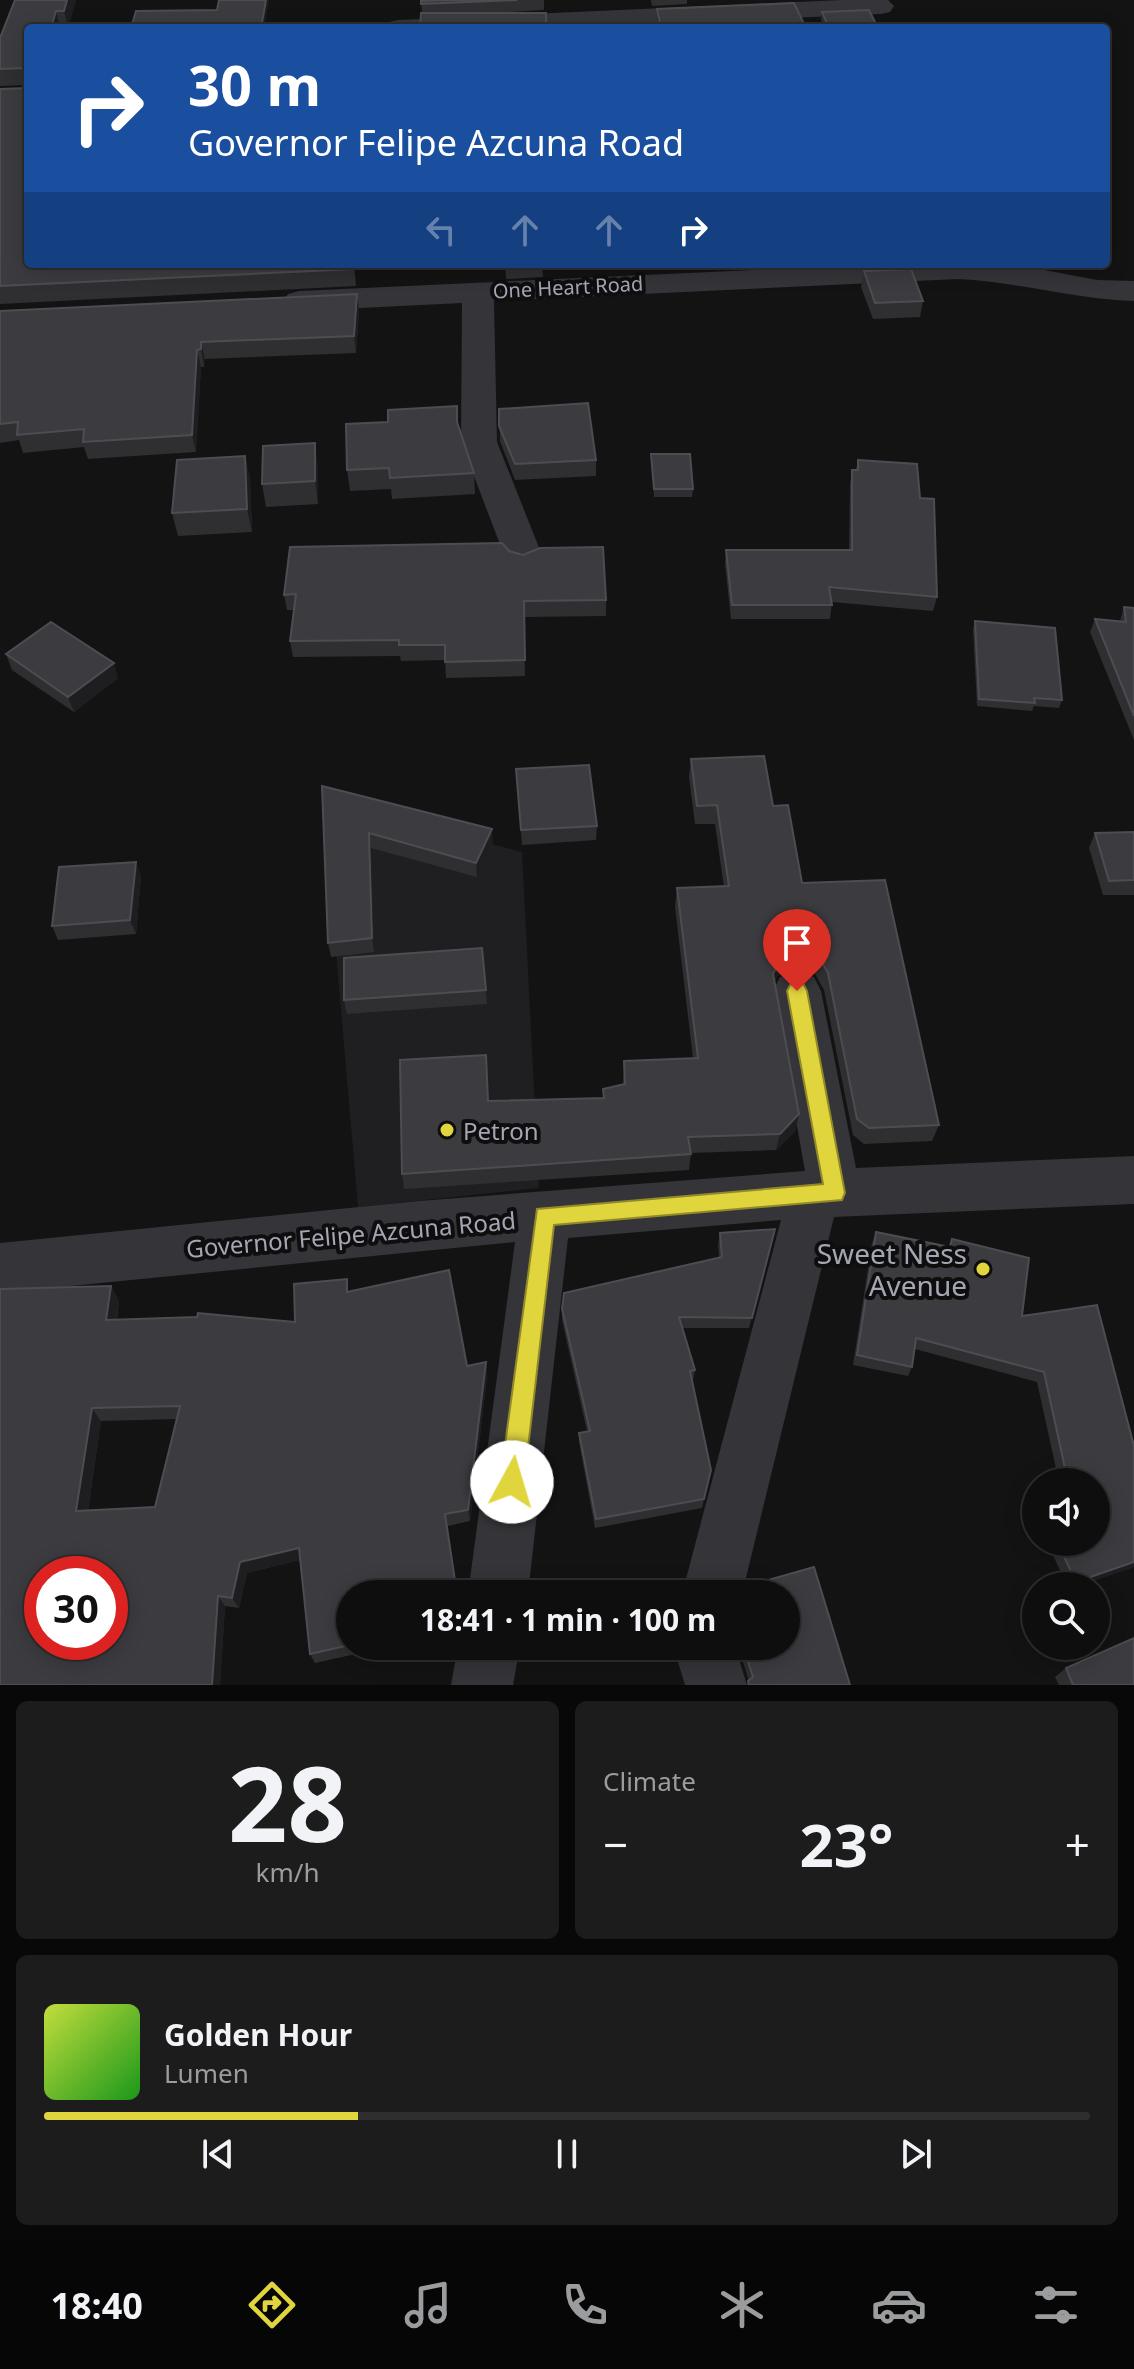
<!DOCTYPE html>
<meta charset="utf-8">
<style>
body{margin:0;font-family:"Noto Sans",sans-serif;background:#1c1c1d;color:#f1f3f6;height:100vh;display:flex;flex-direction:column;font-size:30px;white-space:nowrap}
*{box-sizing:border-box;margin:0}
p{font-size:26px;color:#9b9c9e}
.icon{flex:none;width:44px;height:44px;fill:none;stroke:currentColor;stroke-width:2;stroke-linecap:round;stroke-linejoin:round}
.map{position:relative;height:1685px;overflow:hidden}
.sheet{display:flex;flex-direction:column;gap:16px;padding:16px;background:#080808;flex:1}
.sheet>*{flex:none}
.top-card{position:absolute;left:24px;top:24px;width:1086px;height:244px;border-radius:8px;box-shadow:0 4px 20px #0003,0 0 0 2px #2e2e2f;background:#1a4fa0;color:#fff;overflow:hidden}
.tools{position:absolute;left:1022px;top:1468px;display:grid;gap:16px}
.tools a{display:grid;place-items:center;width:88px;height:88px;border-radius:50%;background:#0e0e0f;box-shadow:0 4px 20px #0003,0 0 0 2px #2e2e2f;font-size:40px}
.speed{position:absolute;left:24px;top:1556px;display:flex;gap:16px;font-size:40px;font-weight:700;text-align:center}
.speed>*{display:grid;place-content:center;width:104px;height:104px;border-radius:50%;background:#0e0e0f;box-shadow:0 4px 20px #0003,0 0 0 2px #2e2e2f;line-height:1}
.speed .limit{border:12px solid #d22;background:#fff;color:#111}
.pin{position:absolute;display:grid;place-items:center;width:68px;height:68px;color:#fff;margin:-82px -34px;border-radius:50% 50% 50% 0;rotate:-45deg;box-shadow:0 0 8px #0007}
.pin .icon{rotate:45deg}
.me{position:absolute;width:88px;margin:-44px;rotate:6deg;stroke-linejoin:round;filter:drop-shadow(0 0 6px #0008)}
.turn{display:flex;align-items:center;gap:28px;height:168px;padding:0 32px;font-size:36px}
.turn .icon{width:104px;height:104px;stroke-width:2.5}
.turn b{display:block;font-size:56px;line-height:68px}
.lanes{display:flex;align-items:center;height:76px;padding:0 32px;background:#0003;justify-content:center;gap:40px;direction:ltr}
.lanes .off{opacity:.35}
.big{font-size:60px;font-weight:700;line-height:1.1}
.sheet .card{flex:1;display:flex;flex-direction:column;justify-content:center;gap:12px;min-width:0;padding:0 28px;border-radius:12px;background:#1c1c1d}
.sheet .dial{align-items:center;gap:0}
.dial b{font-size:104px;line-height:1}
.song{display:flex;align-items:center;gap:24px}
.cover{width:96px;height:96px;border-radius:12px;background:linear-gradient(135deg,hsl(70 70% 55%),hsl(120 70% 35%))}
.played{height:8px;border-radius:4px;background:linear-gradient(90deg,#e1d53e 30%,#2e2e2f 30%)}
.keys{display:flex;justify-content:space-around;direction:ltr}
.heat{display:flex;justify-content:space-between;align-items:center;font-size:44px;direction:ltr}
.sheet .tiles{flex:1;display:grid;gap:16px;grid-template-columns:1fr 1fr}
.card:last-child{grid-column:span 2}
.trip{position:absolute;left:336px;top:1580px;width:464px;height:80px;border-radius:40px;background:#0e0e0f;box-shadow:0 4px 20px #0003,0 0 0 2px #2e2e2f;font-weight:700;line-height:80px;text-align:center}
.menu{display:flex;height:128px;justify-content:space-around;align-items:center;background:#060606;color:#9b9c9e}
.menu .icon{width:56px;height:56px}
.menu .on{color:#e1d53e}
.menu b{font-size:36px;color:#f1f3f6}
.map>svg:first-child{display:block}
</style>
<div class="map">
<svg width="1134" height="1685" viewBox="0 0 1134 1685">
<rect width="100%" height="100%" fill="#131314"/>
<path fill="#1f1f21" d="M 323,800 L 522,852 L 539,1188 L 358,1207 Z"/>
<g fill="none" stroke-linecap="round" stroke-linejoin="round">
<g fill="#343439" fill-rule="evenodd">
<path d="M 842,0 L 888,0 L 894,6 L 890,12 L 881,14 L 571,28 L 385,28 L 389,22 L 398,20 Z"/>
<path d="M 883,264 L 1012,264 L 1097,280 L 1134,281 L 1134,301 C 1075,299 1018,282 958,279 L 494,301 L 497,442 L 542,555 L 536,564 L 523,568 L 510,564 L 504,555 L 461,442 L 462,303 L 299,311 L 288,308 L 283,301 L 288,294 L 299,291 Z"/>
<path d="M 797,971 L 814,977 L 821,991 L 856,1168 L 1134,1156 L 1134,1204 L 834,1217 L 742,1594 L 682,1594 L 781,1220 L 568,1238 L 528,1594 L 468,1594 L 515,1242 L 0,1293 L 0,1243 L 419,1201 L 805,1171 L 773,991 L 780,977 Z"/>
<path d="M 458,1646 L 520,1646 L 513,1685 L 451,1685 Z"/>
<path d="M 673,1646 L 735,1646 L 747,1685 L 685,1685 Z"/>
</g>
</g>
<g fill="#2f2f32" fill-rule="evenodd">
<path d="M 76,0 L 68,28 L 28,28 L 28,264 L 354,264 L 356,286 L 0,304 L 0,89 L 26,88 L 26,85 L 0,86 L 0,38 Z"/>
<path d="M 437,0 L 544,0 L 544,10 L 488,13 L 422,13 L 421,1 Z"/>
<path d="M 651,0 L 687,0 L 687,4 L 652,6 Z"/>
<path d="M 657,9 L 806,28 L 657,28 Z"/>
<path d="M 822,12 L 878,28 L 825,28 L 821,20 Z"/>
<path d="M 505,264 L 542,264 L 543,277 L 506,279 Z"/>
<path d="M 864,271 L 923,301 L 920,317 L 873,319 L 861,287 Z"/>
<path d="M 357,294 L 359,311 L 356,353 L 205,359 L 204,367 L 201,367 L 196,452 L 88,459 L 84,447 L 23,453 L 19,440 L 0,443 L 0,311 Z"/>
<path d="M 457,406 L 458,426 L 474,473 L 475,494 L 392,499 L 391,489 L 350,491 L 347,470 L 388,422 Z"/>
<path d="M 499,409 L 596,460 L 596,476 L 515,480 L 500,441 Z"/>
<path d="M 651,454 L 693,489 L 692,497 L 654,497 Z"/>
<path d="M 245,456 L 250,479 L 252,532 L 178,536 L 172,513 Z"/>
<path d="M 858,460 L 920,498 L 937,597 L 933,611 L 832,602 L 830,619 L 731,619 L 725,564 L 726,550 L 849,550 L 850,484 L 852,470 L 856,470 Z"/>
<path d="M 318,466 L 318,504 L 266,507 L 262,484 Z"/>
<path d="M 509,551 L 606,600 L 606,616 L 524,617 L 525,676 L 446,678 L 445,660 L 401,661 L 400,656 L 293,657 L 290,641 L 294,610 L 287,610 L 284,595 Z"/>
<path d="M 1124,607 L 1134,608 L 1134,740 L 1090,632 L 1095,619 L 1120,621 Z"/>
<path d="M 975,621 L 1062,700 L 1059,708 L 1034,706 L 1032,711 L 977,706 L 973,629 Z"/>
<path d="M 6,654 L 118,678 L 74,712 L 12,670 Z"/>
<path d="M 691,759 L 773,806 L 802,883 L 939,1125 L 932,1141 L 864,1144 L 853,1135 L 824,990 L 815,974 L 796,968 L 777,976 L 775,982 L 799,1114 L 795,1131 L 776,1150 L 691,1153 L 689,1170 L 404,1189 L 402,1174 L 489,1101 L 603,1098 L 603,1089 L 623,1085 L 624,1061 L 693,1058 L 675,907 L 677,888 L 724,887 L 715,824 L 695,824 L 689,777 Z"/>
<path d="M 516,769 L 597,826 L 596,840 L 522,845 Z"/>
<path d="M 322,786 L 493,844 L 477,877 L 371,848 L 374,952 L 331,957 L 328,943 Z"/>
<path d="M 1134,832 L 1134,895 L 1103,895 L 1089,848 L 1095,833 Z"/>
<path d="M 141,876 L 136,934 L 58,940 L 52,926 Z"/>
<path d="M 482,948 L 487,1004 L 347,1014 L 344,1000 Z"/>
<path d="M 775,1229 L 749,1328 L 682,1328 L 695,1370 L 693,1381 L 692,1381 L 711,1470 L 702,1508 L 595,1528 L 579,1442 L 579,1433 L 587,1431 L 562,1320 L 562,1309 L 719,1257 L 718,1244 L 720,1233 Z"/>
<path d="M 876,1232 L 948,1247 L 952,1239 L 1022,1316 L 1134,1446 L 1134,1567 L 1078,1586 L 1067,1586 L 1047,1542 L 1096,1542 L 1096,1482 L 1059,1482 L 1037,1382 L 915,1349 L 912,1367 L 908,1376 L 853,1365 L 872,1243 Z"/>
<path d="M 111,1286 L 119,1301 L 117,1319 L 295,1322 L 350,1291 L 467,1366 L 486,1362 L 487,1376 L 470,1521 L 448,1526 L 350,1594 L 350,1646 L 444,1646 L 387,1660 L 383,1648 L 315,1663 L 310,1654 L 300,1560 L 247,1573 L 239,1608 L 225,1606 L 220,1685 L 0,1685 ZM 177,1419 L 155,1507 L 88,1511 L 101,1421 Z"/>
<path d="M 1036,1497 L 1036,1518 L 1030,1505 Z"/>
<path d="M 814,1567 L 850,1685 L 746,1685 L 749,1681 L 738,1646 L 786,1646 L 786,1594 L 722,1594 L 723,1593 Z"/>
<path d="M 1066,1668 L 1134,1685 L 1059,1685 L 1055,1677 Z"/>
</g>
<g fill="#1e1e20">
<path d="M 67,0 L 76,0 L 68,28 L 64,11 Z"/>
<path d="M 266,0 L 269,0 L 264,28 L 261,28 Z"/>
<path d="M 56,11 L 60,28 L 51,28 Z"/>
<path d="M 357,294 L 359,311 L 356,353 L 354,336 Z"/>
<path d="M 201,342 L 205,359 L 204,367 L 201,349 Z"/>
<path d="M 197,350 L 201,367 L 196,452 L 192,435 Z"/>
<path d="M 315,443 L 318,466 L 318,504 L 315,481 Z"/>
<path d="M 245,456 L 250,479 L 252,532 L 247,509 Z"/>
<path d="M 114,663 L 118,678 L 74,712 L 68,697 Z"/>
<path d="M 492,829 L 493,844 L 477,877 L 476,863 Z"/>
<path d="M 369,833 L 371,848 L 374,952 L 372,938 Z"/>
<path d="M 136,862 L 141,876 L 136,934 L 130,920 Z"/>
<path d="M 800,950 L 796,968 L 777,976 L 770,992 L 773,974 L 781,958 Z"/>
<path d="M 799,1114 L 795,1131 L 776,1150 L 780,1134 Z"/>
<path d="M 111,1286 L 119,1301 L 114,1334 L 106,1320 Z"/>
<path d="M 486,1362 L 487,1376 L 470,1521 L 468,1510 Z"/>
<path d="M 92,1408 L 101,1421 L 86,1523 L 76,1511 Z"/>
<path d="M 299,1548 L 304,1559 L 247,1573 L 239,1608 L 232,1598 L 240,1562 Z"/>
<path d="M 1134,1562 L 1134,1567 L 1078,1586 L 1071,1586 L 1076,1582 Z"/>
<path d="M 218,1596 L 225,1606 L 220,1685 L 212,1685 Z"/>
<path d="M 401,1646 L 444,1646 L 387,1660 L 383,1650 Z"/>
</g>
<g fill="#3c3c40" stroke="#4c4c52" stroke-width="2" fill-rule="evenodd">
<path d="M 15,0 L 67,0 L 64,11 L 56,11 L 51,28 L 28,28 L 28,264 L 354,264 L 354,269 L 0,286 L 0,89 L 26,88 L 26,68 L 0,69 L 0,38 Z"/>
<path d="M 219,0 L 266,0 L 261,28 L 131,28 L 136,11 L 217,10 Z"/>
<path d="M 437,0 L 517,0 L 421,4 L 421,1 Z"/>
<path d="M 794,3 L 806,28 L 661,28 L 657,9 Z"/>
<path d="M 869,10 L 878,28 L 829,28 L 822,12 Z"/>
<path d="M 421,13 L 546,13 L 546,28 L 420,28 Z"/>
<path d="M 911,269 L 923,301 L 875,303 L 864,271 Z"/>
<path d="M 357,294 L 354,336 L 201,342 L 201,349 L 197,350 L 192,435 L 83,442 L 84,429 L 17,435 L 18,422 L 0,424 L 0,311 Z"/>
<path d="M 588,403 L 596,460 L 515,464 L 499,426 L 499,409 Z"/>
<path d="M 457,406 L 457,422 L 474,473 L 390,478 L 389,468 L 347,470 L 346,424 L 388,422 L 388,410 Z"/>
<path d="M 315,443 L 315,481 L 262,484 L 263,446 Z"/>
<path d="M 651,454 L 690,454 L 693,489 L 654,489 Z"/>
<path d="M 245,456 L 247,509 L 172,513 L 177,460 Z"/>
<path d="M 858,460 L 917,464 L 920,498 L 934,499 L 937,597 L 829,587 L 832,605 L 732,605 L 726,550 L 852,550 L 852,470 L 858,470 Z"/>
<path d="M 502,543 L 509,551 L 523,555 L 540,548 L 603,547 L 606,600 L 524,601 L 525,660 L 445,662 L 445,645 L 399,645 L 399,640 L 290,641 L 296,594 L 284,595 L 290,547 Z"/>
<path d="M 1124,607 L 1134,608 L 1134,716 L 1095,619 L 1126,622 Z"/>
<path d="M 975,621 L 1055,628 L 1062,700 L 1034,698 L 1035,703 L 979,699 Z"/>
<path d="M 51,622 L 114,663 L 68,697 L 6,654 Z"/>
<path d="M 764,756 L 773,806 L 788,805 L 802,883 L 885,880 L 939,1125 L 869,1128 L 857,1119 L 828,973 L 819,957 L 800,950 L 781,958 L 773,974 L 799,1114 L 780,1134 L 688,1137 L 691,1154 L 402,1174 L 400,1060 L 486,1055 L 488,1101 L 604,1098 L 603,1089 L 625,1084 L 624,1061 L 698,1058 L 677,888 L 729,886 L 717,805 L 697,806 L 691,759 Z"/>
<path d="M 589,765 L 597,826 L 521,830 L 516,769 Z"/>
<path d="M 322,786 L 492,829 L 476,863 L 369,833 L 372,938 L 328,943 Z"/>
<path d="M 1134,832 L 1134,880 L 1109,881 L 1095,833 Z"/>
<path d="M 136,862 L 130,920 L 52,926 L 59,867 Z"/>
<path d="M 482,948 L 486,990 L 344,1000 L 344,958 Z"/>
<path d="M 775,1229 L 752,1318 L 679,1317 L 695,1370 L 690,1371 L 711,1470 L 704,1499 L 596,1519 L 579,1433 L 590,1431 L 562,1309 L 564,1293 L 722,1257 L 720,1233 Z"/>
<path d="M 876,1232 L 950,1247 L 952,1239 L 1029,1258 L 1022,1316 L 1097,1305 L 1134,1446 L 1134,1562 L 1076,1582 L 1057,1542 L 1096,1542 L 1096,1482 L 1068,1482 L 1044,1372 L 916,1338 L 912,1367 L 857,1355 Z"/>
<path d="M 449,1270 L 467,1366 L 486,1362 L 468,1510 L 445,1514 L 457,1594 L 350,1594 L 350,1645 L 310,1654 L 299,1548 L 240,1562 L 232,1598 L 218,1596 L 212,1685 L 0,1685 L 0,1289 L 111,1286 L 106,1320 L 197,1317 L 198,1313 L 295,1322 L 294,1284 L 347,1279 L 347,1292 ZM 180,1406 L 155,1507 L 76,1511 L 92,1408 ZM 42,1574 L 110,1574 L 110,1642 L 42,1642 Z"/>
<path d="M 814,1567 L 850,1685 L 749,1685 L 748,1681 L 753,1677 L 743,1646 L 786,1646 L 786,1594 L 723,1594 L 723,1593 Z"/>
<path d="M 1134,1638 L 1134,1685 L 1073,1685 L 1066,1668 Z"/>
<path d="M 382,1646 L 401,1646 L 383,1650 Z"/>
</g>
<path fill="#e1d53e" stroke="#928a28" stroke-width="2" d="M 797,983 L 804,985 L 807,991 L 845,1193 L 842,1200 L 554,1225 L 524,1482 L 520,1490 L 512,1494 L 503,1490 L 500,1482 L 537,1209 L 823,1184 L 787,991 L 790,985 Z"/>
<g fill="#e1d53e" stroke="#0e0e0f" stroke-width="3">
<circle cx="447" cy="1130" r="8"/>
<circle cx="983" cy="1269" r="8"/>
</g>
<g text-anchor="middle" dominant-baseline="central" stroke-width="8" stroke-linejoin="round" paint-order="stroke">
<g font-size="20" fill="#a5a6b3" stroke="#0e0e0f">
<text transform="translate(568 287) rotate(-3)">One Heart Road</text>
</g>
<g font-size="24" fill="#a5a6b3" stroke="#0e0e0f" text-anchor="start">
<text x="463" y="1130">Petron</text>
</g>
<g font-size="24" fill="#a5a6b3" stroke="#0e0e0f">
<text transform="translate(351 1234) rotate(-5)">Governor Felipe Azcuna Road</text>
</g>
<g font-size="28" fill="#a5a6b3" stroke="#0e0e0f" text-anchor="end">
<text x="967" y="1253">Sweet Ness<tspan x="967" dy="32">Avenue</tspan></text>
</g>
</g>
</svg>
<div class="tools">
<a><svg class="icon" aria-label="sound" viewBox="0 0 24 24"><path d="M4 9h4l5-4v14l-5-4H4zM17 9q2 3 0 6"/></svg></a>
<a><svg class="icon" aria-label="search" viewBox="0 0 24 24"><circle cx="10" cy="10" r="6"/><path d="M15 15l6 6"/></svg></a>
</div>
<div class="speed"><div class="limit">30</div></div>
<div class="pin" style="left:797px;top:991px;background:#d93025"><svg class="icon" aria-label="arrive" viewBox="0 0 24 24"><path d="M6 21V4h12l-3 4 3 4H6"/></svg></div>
<svg class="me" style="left:512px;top:1482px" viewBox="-20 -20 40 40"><circle r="19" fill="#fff"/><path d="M0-13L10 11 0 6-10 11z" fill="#e1d53e"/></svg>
<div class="trip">18:41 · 1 min · 100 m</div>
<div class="top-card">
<div class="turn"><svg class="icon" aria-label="right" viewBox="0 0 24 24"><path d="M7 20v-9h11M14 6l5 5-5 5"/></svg><div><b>30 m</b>Governor Felipe Azcuna Road</div></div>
<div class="lanes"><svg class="icon off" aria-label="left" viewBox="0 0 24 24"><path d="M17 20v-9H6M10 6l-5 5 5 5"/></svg><svg class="icon off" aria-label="ahead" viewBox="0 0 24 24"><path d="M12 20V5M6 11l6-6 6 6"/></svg><svg class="icon off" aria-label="ahead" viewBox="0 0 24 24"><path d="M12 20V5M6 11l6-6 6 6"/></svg><svg class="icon" aria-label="right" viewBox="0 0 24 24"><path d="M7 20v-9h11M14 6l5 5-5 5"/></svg></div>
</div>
</div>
<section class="sheet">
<div class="tiles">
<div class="card dial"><b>28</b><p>km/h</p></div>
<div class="card"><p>Climate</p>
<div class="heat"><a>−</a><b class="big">23°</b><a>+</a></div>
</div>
<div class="card">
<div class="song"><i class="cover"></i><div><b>Golden Hour</b><p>Lumen</p></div></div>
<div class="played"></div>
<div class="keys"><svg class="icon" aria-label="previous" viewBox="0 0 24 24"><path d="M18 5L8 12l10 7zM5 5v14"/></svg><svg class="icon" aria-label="pause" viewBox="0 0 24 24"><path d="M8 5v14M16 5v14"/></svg><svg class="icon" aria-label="next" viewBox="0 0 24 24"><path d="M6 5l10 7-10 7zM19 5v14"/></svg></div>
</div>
</div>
</section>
<nav class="menu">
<b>18:40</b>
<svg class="icon on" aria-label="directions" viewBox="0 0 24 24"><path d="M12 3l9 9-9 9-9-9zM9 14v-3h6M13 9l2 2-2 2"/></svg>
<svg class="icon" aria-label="music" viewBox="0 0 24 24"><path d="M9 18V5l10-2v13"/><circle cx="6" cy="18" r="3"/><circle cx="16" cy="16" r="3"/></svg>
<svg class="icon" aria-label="phone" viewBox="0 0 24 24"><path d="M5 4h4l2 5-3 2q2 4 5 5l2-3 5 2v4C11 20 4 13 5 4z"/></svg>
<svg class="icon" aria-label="climate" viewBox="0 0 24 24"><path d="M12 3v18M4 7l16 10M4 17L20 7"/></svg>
<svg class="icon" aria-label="car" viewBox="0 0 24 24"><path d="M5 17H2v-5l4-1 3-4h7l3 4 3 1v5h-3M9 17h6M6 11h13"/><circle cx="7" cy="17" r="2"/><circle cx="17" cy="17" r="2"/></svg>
<svg class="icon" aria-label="filters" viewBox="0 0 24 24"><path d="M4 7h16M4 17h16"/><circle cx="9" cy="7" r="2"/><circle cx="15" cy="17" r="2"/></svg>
</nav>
